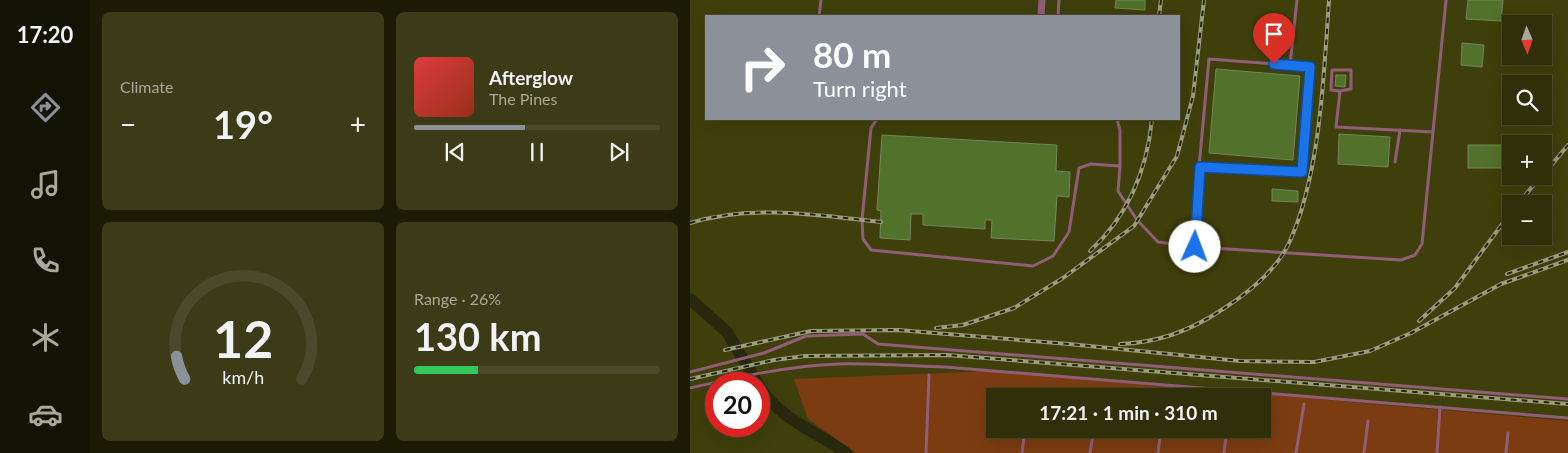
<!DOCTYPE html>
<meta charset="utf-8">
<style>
body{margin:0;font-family:Lato,sans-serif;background:#3b3b17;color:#f1f3f6;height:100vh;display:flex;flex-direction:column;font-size:19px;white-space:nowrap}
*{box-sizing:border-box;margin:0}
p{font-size:16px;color:#a7a99c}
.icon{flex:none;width:28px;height:28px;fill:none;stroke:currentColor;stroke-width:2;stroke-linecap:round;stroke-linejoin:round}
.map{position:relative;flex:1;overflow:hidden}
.panel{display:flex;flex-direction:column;gap:12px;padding:12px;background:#1a1a05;width:600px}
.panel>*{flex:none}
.top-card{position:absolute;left:15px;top:15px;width:475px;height:105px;border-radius:0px;box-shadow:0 5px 20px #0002,0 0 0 1px #4a4a2a;background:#8c9099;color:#fff;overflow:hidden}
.needle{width:32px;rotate:178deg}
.buttons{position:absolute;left:812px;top:15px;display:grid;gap:10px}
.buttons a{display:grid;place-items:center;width:50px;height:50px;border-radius:0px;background:#2f2f09;box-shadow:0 5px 20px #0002,0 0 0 1px #4a4a2a;font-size:25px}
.speed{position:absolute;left:15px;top:372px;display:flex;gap:10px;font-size:25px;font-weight:700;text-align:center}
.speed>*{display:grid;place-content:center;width:65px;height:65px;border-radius:50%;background:#2f2f09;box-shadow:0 5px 20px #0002,0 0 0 1px #4a4a2a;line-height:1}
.speed .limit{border:8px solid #d22;background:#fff;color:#111}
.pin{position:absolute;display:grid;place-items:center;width:42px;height:42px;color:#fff;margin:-51px -21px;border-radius:50% 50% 50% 0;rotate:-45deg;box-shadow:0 0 5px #0007}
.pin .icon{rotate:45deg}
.me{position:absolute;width:55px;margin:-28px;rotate:2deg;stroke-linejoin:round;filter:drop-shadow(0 0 4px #0008)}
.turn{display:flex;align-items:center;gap:18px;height:105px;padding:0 25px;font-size:22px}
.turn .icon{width:65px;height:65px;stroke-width:2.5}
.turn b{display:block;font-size:35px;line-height:42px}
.big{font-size:38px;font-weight:700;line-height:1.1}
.panel .tile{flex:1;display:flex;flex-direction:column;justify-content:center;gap:8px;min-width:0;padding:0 18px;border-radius:8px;background:#3b3b17}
.panel .dial{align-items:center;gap:0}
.dial svg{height:130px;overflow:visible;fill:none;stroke:#4a4a2a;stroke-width:7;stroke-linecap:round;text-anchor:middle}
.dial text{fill:#f1f3f6;stroke:none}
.song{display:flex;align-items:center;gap:15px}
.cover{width:60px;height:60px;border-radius:8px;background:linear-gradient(135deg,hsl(0 70% 55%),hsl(10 70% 35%))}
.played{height:5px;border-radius:2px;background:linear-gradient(90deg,#8c9099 45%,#4a4a2a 45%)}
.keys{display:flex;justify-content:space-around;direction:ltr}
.heat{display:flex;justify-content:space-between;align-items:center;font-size:28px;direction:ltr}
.charge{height:8px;border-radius:4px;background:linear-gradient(90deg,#34c759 26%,#4a4a2a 0)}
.panel .tiles{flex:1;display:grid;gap:12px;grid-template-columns:repeat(2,1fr)}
.trip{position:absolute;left:296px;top:388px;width:285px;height:50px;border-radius:0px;background:#2f2f09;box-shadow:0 5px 20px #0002,0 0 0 1px #4a4a2a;font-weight:700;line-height:50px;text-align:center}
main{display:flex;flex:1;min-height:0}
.dock{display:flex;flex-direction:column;width:90px;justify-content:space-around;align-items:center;background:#131304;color:#a7a99c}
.dock .icon{width:35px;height:35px}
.dock .active{color:#8c9099}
.dock b{font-size:22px;color:#f1f3f6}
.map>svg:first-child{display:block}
</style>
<main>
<nav class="dock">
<b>17:20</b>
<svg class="icon active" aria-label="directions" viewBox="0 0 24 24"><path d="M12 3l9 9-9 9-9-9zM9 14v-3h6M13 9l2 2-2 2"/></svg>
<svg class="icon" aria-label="music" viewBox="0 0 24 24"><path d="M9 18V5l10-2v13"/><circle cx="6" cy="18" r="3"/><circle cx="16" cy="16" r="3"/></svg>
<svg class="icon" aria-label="phone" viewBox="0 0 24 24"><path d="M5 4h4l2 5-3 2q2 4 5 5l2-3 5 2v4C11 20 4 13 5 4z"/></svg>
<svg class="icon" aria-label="climate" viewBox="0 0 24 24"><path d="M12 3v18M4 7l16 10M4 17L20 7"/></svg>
<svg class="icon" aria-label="car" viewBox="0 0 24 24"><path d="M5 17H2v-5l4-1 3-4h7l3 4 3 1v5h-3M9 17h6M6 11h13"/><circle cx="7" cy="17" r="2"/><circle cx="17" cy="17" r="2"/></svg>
</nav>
<section class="panel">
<div class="tiles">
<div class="tile"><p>Climate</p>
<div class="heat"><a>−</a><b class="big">19°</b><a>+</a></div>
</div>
<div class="tile">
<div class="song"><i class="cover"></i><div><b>Afterglow</b><p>The Pines</p></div></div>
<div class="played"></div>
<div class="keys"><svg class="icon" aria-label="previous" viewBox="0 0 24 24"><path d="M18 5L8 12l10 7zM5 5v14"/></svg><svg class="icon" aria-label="pause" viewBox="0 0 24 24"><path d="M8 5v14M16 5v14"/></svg><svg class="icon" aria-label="next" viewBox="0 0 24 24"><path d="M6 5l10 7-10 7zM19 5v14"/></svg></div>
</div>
<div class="tile dial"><svg viewBox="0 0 100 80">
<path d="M14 69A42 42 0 1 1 86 69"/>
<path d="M14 69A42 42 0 0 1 9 55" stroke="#8c9099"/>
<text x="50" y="56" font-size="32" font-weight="700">12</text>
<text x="50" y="72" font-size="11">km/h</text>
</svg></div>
<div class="tile"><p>Range · 26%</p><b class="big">130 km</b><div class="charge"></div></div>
</div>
</section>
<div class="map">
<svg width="878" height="453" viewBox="0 0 878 453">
<rect width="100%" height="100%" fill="#3f3f0c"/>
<path fill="#7b3c12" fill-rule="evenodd" d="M 303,371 L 878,421 L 878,453 L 166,453 L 118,419 L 104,379 ZM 305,396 L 572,396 L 572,429 L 305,429 Z"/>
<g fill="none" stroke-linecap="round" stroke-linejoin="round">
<g stroke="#28280e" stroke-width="12">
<path d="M 0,299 L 37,332 L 68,384"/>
<path d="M 69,386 C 88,418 127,432 156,453"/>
</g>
</g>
<g fill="#52712a" stroke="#72885b">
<path d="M 426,0 L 455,0 L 455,10 L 425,8 Z"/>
<path d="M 778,0 L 813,0 L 811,21 L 776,19 Z"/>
<path d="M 772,43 L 794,45 L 792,67 L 771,65 Z"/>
<path d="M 526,69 L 610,76 L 603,160 L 519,153 Z"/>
<path d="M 646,75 L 656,75 L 655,87 L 645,86 Z"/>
<path d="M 649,134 L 700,137 L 698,167 L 648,164 Z"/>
<path d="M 192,135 L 367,145 L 366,171 L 380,172 L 379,197 L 367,196 L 364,241 L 301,238 L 302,220 L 295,220 L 295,229 L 233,225 L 233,214 L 221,214 L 220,240 L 190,238 L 191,211 L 187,210 Z"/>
<rect x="778" y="145" width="43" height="23"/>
<path d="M 582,189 L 608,191 L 608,202 L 582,201 Z"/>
</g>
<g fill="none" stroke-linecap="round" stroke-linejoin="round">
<g stroke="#915e77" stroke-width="3">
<path d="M 129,16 L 131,0"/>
<path d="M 368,16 L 369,0"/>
<path d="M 650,91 L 641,90 L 642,70 L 661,70 L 661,89 L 650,91 L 646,127 L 743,132"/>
<path d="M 187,119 L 181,128 L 172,220 L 173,239 L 181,250 L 343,266 L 363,256 L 379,232 L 389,168 L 401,164 L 430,166"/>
<path d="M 427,119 L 430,130 L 430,166 L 428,191 L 447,220 L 468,242 L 505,247 L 711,260 L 725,255 L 732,244 L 756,0"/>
<path d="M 705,162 L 710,130"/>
<path d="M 509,167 L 519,59 L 600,65"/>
<path d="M 505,247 L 509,167 L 612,172 L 620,67 L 600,65 L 607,0"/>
<path d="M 0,372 L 74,353 L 116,336 L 173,334 L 188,344 L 878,399"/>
<path d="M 0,388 C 48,377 98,366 148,364 C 183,363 219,366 255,367 L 878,418"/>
<path d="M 339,396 L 340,392"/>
<path d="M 408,396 L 409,394"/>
<path d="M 236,453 L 239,375"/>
<path d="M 332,453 L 335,429"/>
<path d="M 400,453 L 404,429"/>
<path d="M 468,453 L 471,429"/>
<path d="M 534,453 L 537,429"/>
<path d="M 606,453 L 614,404"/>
<path d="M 674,453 L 678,421"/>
<path d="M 747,453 L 750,407"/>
<path d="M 816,453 L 818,433"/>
</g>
<path stroke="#915e77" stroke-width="7" d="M 351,16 L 352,0"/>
<defs>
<g id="rail">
<path d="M 469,16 L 471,0"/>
<path d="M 854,174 L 878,145"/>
<path d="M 828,204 L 851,176"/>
<path d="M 0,223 C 62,204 127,215 191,222"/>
<path d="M 400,251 C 438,216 457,170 462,119"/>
<path d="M 817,274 L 878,252"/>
<path d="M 729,321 L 765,288 L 821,212"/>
<path d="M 246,328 L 273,325 L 324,308 L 373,278 L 444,226 L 487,156 L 503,96 L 514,0"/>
<path d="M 430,344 C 467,343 502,330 533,309 C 558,293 586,271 599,243 C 630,177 634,73 639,0"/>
<path d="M 35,350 L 121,331 L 208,330 L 379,344 L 550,361 L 624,362 L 680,351 L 721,333 L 811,284 L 878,260"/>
<path d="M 0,379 L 84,360 L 115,356 L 257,355 L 878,404"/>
</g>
</defs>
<use href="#rail" stroke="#9c9d7a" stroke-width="4"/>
<use href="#rail" stroke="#242410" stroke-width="2" stroke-dasharray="5.5" stroke-linecap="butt"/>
</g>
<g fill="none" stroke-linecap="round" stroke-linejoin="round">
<defs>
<path id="route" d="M 505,247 L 510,167 L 612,172 L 620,67 L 584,64"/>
</defs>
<use href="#route" stroke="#114b97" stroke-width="12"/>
<use href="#route" stroke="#1a73e8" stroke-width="9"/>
</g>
</svg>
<div class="buttons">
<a><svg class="needle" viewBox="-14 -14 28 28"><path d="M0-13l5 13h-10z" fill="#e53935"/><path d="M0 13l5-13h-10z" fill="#a7a99c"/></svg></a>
<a><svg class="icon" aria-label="search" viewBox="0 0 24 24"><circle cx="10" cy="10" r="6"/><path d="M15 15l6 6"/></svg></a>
<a>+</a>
<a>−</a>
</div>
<div class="speed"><div class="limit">20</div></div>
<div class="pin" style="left:584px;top:64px;background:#d93025"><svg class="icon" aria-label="arrive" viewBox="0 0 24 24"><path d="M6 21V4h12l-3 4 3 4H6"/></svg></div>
<svg class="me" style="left:505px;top:247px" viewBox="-20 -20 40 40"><circle r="19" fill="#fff"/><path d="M0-13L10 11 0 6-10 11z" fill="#1a73e8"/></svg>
<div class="trip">17:21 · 1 min · 310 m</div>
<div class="top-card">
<div class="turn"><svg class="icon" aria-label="right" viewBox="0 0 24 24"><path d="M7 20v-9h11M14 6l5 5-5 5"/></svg><div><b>80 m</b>Turn right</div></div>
</div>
</div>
</main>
